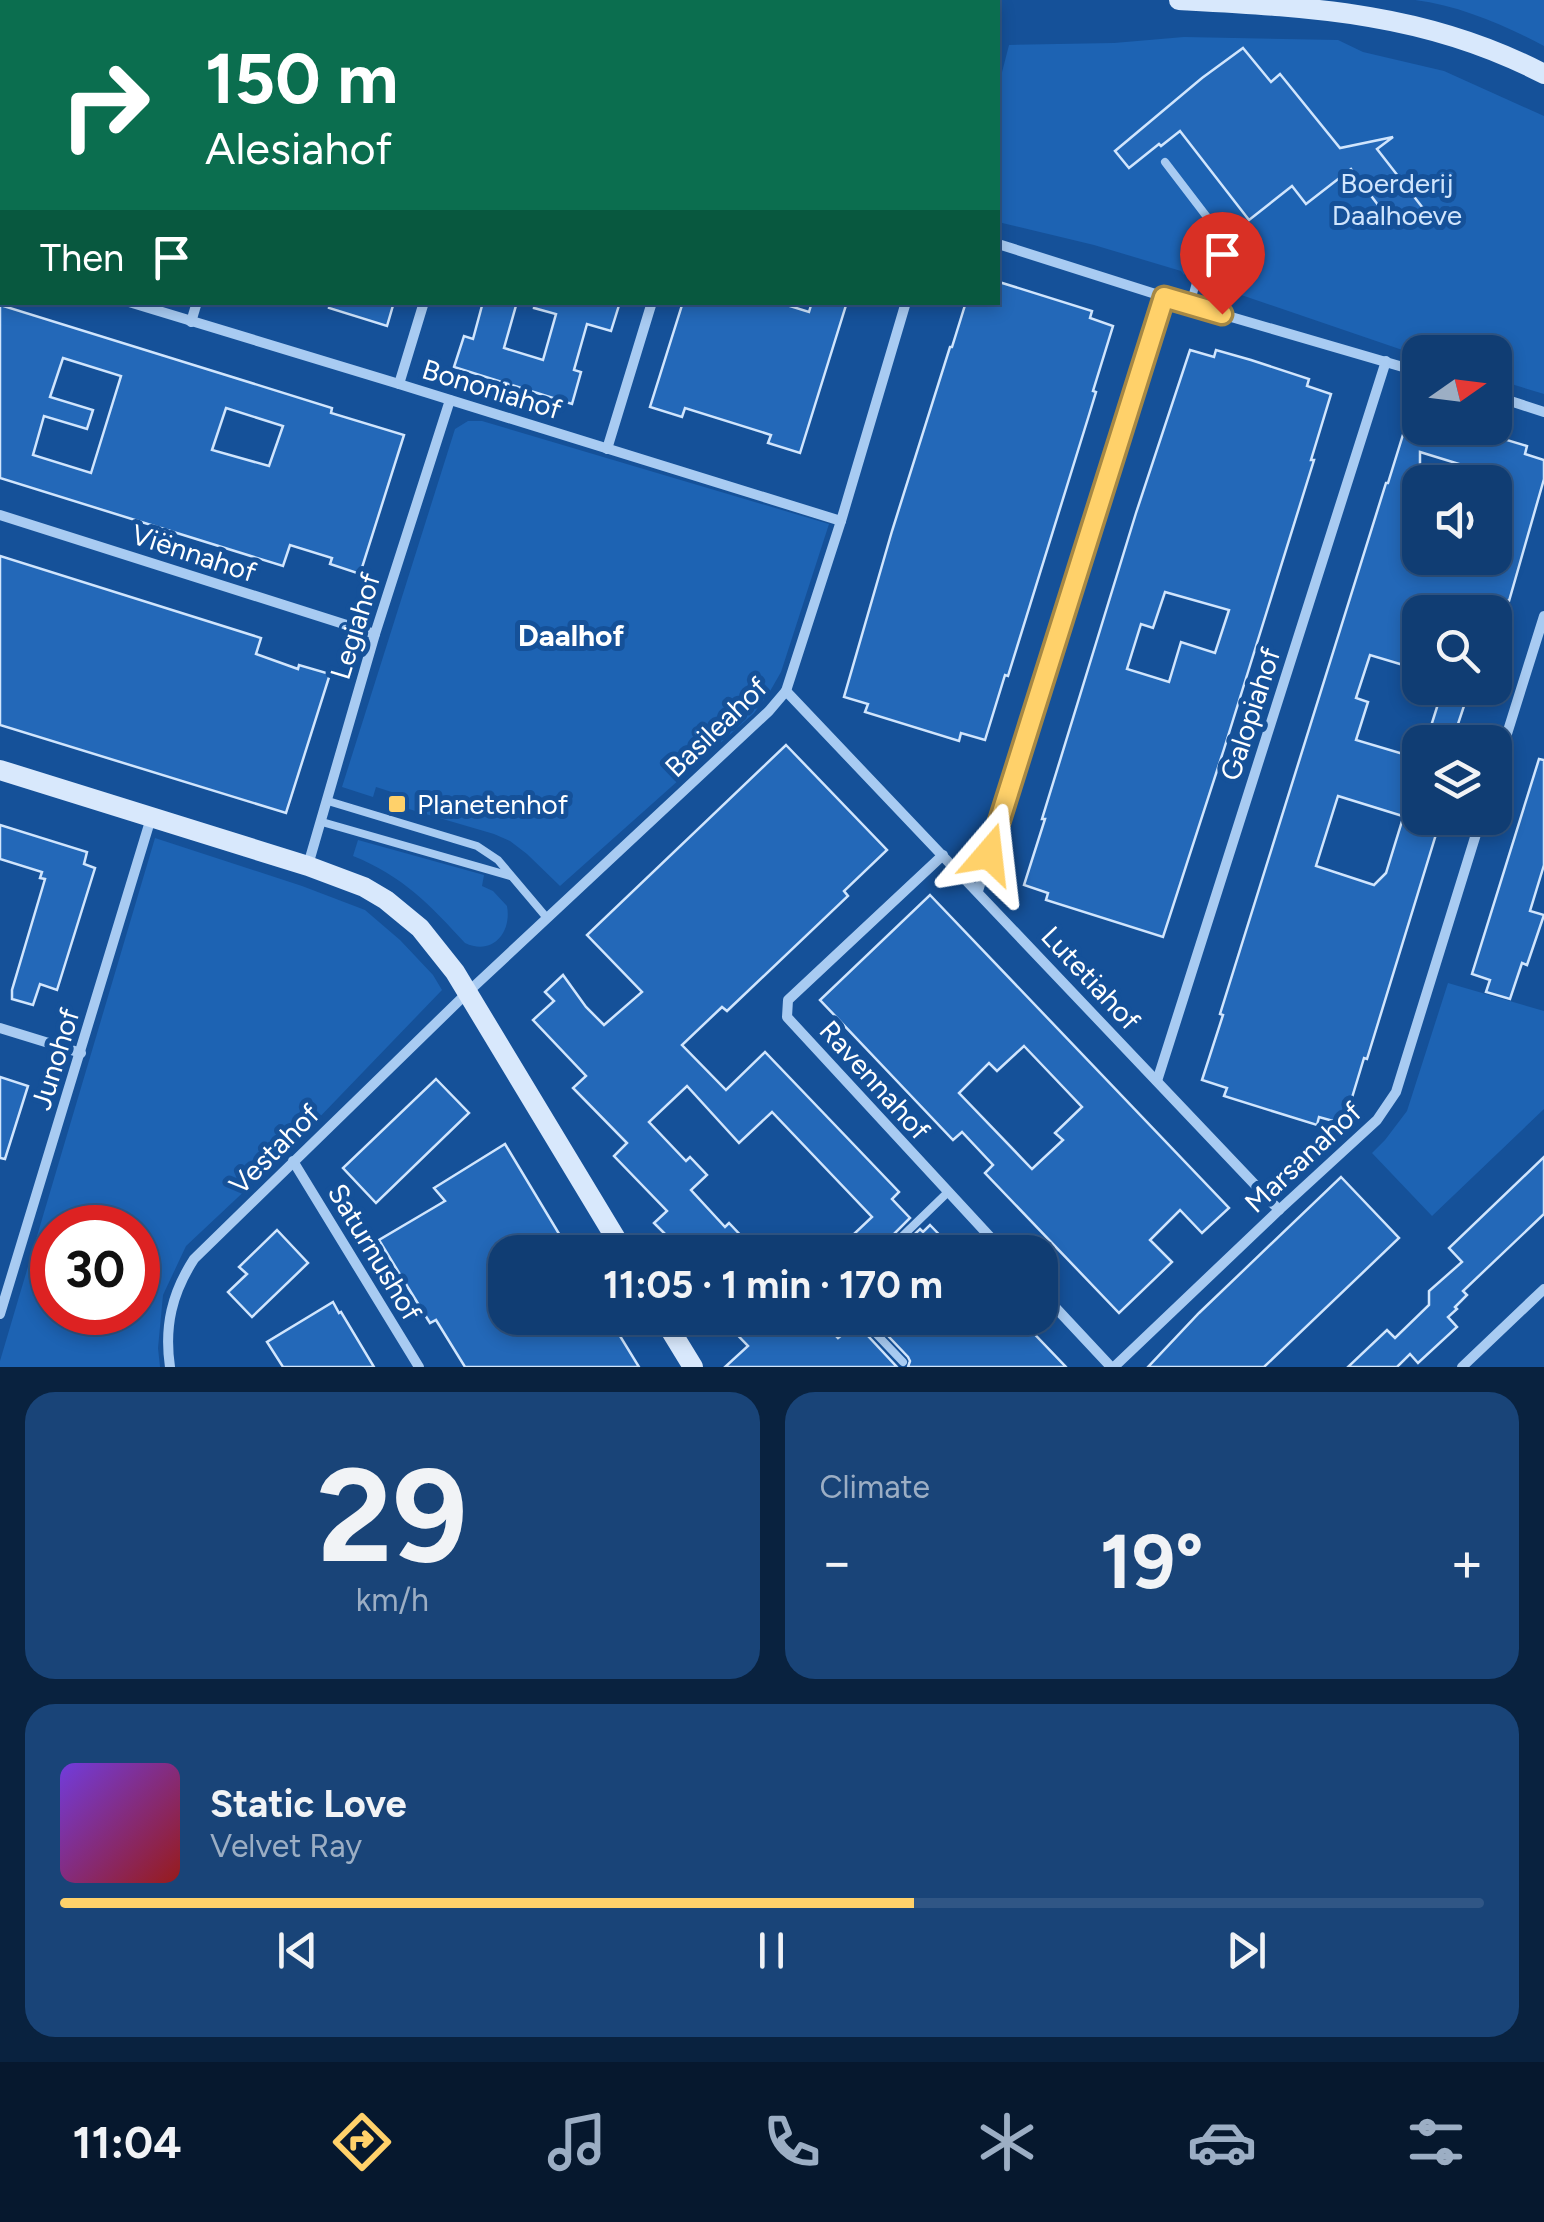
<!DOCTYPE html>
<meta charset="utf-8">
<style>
body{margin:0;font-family:Figtree,sans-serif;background:#194478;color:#f1f3f6;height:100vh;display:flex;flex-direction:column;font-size:38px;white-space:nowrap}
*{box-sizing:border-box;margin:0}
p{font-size:32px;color:#9caec4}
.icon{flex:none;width:55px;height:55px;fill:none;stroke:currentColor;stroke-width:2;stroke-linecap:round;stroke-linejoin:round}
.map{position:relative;height:1367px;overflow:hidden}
.side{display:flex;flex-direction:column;gap:25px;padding:25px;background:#09223f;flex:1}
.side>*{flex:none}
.banner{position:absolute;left:0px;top:0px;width:1000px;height:305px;box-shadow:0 5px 15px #0003,0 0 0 2px #305685;background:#0b6e4f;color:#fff;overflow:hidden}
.needle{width:65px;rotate:76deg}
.controls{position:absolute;left:1402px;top:335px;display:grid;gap:20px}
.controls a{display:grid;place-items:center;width:110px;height:110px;border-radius:20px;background:#103d73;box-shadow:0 5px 15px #0003,0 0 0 2px #305685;font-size:50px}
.speed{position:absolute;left:30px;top:1205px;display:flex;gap:20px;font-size:50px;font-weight:700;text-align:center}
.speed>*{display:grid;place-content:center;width:130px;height:130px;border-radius:50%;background:#103d73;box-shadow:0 5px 15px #0003,0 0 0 2px #305685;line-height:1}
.speed .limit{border:15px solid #d22;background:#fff;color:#111}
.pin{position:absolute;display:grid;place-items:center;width:85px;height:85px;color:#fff;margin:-102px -42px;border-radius:50% 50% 50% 0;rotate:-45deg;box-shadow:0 0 10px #0007}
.pin .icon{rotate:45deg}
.me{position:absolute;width:110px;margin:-55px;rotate:17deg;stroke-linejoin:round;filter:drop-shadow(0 0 8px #0008)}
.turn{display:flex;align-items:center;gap:35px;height:210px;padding:0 40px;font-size:45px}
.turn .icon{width:130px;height:130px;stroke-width:2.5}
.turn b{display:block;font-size:70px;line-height:85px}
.then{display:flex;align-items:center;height:95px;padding:0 40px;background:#0003;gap:20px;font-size:38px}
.big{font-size:75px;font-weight:700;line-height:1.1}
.side .tile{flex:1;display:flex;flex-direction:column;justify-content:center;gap:15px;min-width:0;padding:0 35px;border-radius:30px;background:#194478}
.side .dial{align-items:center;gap:0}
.dial b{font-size:130px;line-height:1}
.song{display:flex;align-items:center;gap:30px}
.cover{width:120px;height:120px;border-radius:15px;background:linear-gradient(135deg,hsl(260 70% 55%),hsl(0 70% 35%))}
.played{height:10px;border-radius:5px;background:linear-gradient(90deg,#ffd16a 60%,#305685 60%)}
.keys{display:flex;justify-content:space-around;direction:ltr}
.heat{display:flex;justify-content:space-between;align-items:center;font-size:55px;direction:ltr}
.side .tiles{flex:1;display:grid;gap:25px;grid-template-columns:1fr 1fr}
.tile:last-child{grid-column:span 2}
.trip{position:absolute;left:488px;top:1235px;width:570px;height:100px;border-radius:30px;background:#103d73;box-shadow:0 5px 15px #0003,0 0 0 2px #305685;font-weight:700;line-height:100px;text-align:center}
.tab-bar{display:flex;height:160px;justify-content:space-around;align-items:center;background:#06182e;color:#9caec4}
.tab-bar .icon{width:70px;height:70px}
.tab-bar .on{color:#ffd16a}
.tab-bar b{font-size:45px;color:#f1f3f6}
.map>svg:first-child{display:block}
</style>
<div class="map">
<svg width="1544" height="1367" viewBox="0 0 1544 1367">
<rect width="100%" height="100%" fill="#155199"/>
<g fill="#1d63b3" fill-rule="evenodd">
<path d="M 1415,0 L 1544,0 L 1544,46 C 1504,25 1461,6 1415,0 Z"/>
<path d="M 1184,37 L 1338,40 L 1363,52 L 1444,71 L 1544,116 L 1544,394 L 1495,379 L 1495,352 L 1420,352 L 1420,356 L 1212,285 L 1213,281 L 1186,272 L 1184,275 L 1181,271 L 1094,245 L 998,222 L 998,88 L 1009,45 L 1114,43 Z"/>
<path d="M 468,421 L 482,421 L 829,524 L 781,672 L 769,693 L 754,713 L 560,886 L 527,854 L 510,841 L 494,834 L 395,805 L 398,794 L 376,787 L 373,797 L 342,787 L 455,429 Z"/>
<path d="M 155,838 L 302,886 L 365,910 L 400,940 L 433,975 L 442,990 L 286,1152 L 186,1246 L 163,1295 L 158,1348 L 160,1367 L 0,1367 L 0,1361 ZM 52,1228 L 138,1228 L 138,1312 L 52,1312 Z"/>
<path d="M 358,840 L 484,875 L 482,886 L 493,891 L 507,906 C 512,933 492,956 465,943 C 430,905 403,876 353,856 Z"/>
<path d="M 1448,983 L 1544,1011 L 1544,1109 L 1432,1216 L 1372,1153 L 1385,1140 L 1407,1111 Z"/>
</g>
<g fill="#2368b8" stroke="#d0e5fd" stroke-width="2.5" fill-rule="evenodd">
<path d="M 1243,48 L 1271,82 L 1280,74 L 1340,148 L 1393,137 L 1377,149 L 1426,212 L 1387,217 L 1351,169 L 1306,204 L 1292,186 L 1249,220 L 1180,131 L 1161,146 L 1159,144 L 1129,168 L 1115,151 L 1202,78 Z"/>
<path d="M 999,282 L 1092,311 L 1090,318 L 1113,326 L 1093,391 L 1096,392 L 1089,415 L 1008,676 L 1005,675 L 985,740 L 961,733 L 959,741 L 865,712 L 868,704 L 844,697 L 892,531 L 950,347 L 952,347 L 966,302 L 998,302 Z"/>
<path d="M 330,302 L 394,302 L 387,326 L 329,308 Z"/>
<path d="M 483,302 L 517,302 L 504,348 L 543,360 L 556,314 L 534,308 L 535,302 L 620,302 L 611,331 L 587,324 L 574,370 L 581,372 L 572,404 L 454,367 L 464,336 L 473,339 Z"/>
<path d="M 683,302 L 777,302 L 809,312 L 812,302 L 847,302 L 800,453 L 768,443 L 771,435 L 685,408 L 682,417 L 650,407 Z"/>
<path d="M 0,305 L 332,408 L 331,413 L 404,435 L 360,574 L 330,564 L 332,558 L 290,545 L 283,566 L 0,478 ZM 63,358 L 121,376 L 91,473 L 33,455 L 44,416 L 87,429 L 93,410 L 50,397 ZM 226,408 L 283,426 L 269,466 L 212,450 Z"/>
<path d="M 1190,350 L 1214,357 L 1216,350 L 1251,360 L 1309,379 L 1307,386 L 1331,394 L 1311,460 L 1314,460 L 1224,749 L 1163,937 L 1046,900 L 1048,893 L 1024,885 L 1045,819 L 1042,819 L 1136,513 ZM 1165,592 L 1229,610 L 1215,653 L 1181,642 L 1169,682 L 1127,669 L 1141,624 L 1153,628 Z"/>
<path d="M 1415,396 L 1420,396 L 1420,428 L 1467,428 L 1527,446 L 1525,454 L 1544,460 L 1544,479 L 1509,601 L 1499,599 L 1495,612 L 1420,612 L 1420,670 L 1370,655 L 1356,698 L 1368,702 L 1356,740 L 1420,759 L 1420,818 L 1441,818 L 1367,1059 L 1364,1058 L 1344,1124 L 1319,1117 L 1317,1125 L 1224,1096 L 1227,1088 L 1202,1080 L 1223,1015 L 1220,1014 L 1386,483 L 1388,483 ZM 1420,452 L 1508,479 L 1495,521 L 1495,558 L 1484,558 L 1480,570 L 1441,558 L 1420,558 L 1420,549 L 1404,546 L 1420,494 ZM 1338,796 L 1409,818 L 1403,818 L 1386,873 L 1374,885 L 1316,866 Z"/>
<path d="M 0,556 L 261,638 L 256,654 L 298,669 L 299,665 L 330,674 L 286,813 L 0,725 Z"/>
<path d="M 1443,688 L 1470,688 L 1452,742 L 1426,742 Z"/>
<path d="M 786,745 L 887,850 L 844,891 L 848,896 L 727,1011 L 722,1007 L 682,1045 L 726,1090 L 765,1052 L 899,1192 L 892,1199 L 910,1218 L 881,1247 L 879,1252 L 835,1252 L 872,1217 L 772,1112 L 739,1143 L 687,1086 L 649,1122 L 686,1161 L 690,1157 L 707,1175 L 691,1190 L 725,1227 L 729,1223 L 746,1241 L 734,1252 L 722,1252 L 712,1241 L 719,1234 L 700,1252 L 683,1252 L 654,1223 L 667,1211 L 614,1156 L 627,1143 L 573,1088 L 586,1076 L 533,1020 L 554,1001 L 545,992 L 563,975 L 586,1007 L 604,1025 L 642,992 L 587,935 Z"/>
<path d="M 1539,759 L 1544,760 L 1544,865 L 1530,911 L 1544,915 L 1527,965 L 1522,963 L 1510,999 L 1486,992 L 1490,980 L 1472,974 Z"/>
<path d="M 0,825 L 87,852 L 84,864 L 95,868 L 57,990 L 40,984 L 33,1005 L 12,999 L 12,990 L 45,879 L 40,878 L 42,872 L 0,859 Z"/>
<path d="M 930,895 L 1229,1208 L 1202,1233 L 1180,1210 L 1150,1240 L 1172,1262 L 1119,1313 L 985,1173 L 993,1165 L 962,1132 L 953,1140 L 820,1000 ZM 1024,1046 L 1082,1107 L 1055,1133 L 1063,1140 L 1032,1169 L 959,1093 L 989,1063 L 997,1071 Z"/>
<path d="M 0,1077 L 28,1086 L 5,1159 L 0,1158 Z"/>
<path d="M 436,1079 L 469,1113 L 376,1203 L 343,1168 Z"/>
<path d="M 505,1144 L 570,1252 L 505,1252 L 505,1318 L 609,1318 L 639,1367 L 465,1367 L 436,1320 L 430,1323 L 404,1281 L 379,1240 L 445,1201 L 434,1188 Z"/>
<path d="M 1544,1157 L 1544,1214 L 1463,1291 L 1467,1295 L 1455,1307 L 1457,1309 L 1448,1317 L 1457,1327 L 1418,1363 L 1410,1354 L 1397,1367 L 1348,1367 L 1387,1330 L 1395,1338 L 1429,1305 L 1429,1291 L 1462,1262 L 1449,1248 Z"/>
<path d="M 1341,1177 L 1399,1238 L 1264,1367 L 1148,1367 L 1199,1313 Z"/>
<path d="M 930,1225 L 956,1252 L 896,1252 L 920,1229 L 923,1232 Z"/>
<path d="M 277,1230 L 308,1263 L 252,1317 L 228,1292 L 247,1274 L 239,1267 Z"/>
<path d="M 333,1302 L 339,1313 L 341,1312 L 374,1367 L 283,1367 L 267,1342 Z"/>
<path d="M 721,1318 L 819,1318 L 838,1338 L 842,1335 L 832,1318 L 854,1318 L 856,1323 L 897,1367 L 725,1367 L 748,1346 Z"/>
<path d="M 871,1318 L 1019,1318 L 1066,1367 L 908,1367 L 910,1361 L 908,1357 Z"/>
</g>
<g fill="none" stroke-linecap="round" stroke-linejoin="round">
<g stroke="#a8cbf2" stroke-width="8">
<path d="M 394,0 L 403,2"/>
<path d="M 315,2 L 316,0"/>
<path d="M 1165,162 L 1207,217 L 1211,227 L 1190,305"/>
<path d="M 328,801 L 477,846 L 498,860 L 547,918"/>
<path d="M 322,822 L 510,876"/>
<path d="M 886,1252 L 947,1193"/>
<path d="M 861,1318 L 903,1362"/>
</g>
<g stroke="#a8cbf2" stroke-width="10">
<path d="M 210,0 L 218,2"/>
<path d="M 63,2 L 64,0"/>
<path d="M 994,2 L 995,0"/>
<path d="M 0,208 L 2,200"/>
<path d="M 998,244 L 1190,305 L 1420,372"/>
<path d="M 0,262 L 2,262"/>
<path d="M 129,302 L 399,384 L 841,521"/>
<path d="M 191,322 L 197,302"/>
<path d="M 399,384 L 424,302"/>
<path d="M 1495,396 L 1544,412"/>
<path d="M 607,449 L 652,302"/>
<path d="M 0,515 L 375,634"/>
<path d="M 786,691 L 1279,1210"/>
<path d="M 1495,772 L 1544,616"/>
<path d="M 943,855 L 788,1000 L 787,1017 L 1004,1252"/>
<path d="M 308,865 L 375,634 L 450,400"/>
<path d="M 978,891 L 1164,297"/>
<path d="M 0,1028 L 81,1053"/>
<path d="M 1157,1081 L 1386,361"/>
<path d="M 293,1161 L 419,1367"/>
<path d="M 1040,1291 L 1111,1367"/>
<path d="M 0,1314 L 151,818"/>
<path d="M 170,1367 C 164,1326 172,1293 194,1259 L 468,992 L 769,711 L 786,691 L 841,521 L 906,302"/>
<path d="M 1114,1367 L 1279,1210 L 1377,1120 L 1396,1092 L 1481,818"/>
<path d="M 1462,1367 L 1544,1289"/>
</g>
<g stroke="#d8e8fc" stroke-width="20">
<path d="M 1179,0 C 1309,7 1426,12 1544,74"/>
<path d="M 0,770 L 308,866 L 364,887 L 386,900 L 420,928 L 455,972 L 624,1252"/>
<path d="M 663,1318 L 693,1367"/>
</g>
</g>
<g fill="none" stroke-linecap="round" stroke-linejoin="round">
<defs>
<path id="route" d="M 989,854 L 1164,297 L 1222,314"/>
</defs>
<use href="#route" stroke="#a68845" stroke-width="25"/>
<use href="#route" stroke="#ffd16a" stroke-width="18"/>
</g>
<rect fill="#ffd16a" stroke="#155199" stroke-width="4" x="387" y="794" width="20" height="20" rx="5"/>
<g text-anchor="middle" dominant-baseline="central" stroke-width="10" stroke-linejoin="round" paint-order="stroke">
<g font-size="28" fill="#d0e5fd" stroke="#155199">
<text x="1397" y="183">Boerderij<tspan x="1397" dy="32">Daalhoeve</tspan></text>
</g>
<g font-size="28" fill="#fff" stroke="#155199">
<text transform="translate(492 389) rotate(17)">Bononiahof</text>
<text transform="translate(194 553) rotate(18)">Viënnahof</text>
<text transform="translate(355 626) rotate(-73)">Legiahof</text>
<text transform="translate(1250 714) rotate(-72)">Galopiahof</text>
<text transform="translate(716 727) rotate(-44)">Basileahof</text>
<text transform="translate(1091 978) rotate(47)">Lutetiahof</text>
<text transform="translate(55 1059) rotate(-73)">Junohof</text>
<text transform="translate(875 1080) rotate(48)">Ravennahof</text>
<text transform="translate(274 1149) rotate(-45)">Vestahof</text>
<text transform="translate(1303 1157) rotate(-43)">Marsanahof</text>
<text transform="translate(375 1252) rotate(59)">Saturnushof</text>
</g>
<g font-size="28" fill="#fff" stroke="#155199" text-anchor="start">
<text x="417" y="804">Planetenhof</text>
</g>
<g font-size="30" font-weight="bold" fill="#fff" stroke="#155199">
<text x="571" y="635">Daalhof</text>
</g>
</g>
</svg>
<div class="controls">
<a><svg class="needle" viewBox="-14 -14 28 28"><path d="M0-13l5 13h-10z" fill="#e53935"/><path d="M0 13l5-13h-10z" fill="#9caec4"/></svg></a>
<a><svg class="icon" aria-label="sound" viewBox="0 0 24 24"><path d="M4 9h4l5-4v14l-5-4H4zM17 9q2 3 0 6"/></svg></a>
<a><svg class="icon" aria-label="search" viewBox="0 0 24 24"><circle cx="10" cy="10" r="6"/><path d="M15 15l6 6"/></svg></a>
<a><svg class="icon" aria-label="layers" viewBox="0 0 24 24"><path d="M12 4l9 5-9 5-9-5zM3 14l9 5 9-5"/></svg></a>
</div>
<div class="speed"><div class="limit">30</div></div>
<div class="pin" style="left:1222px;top:314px;background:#d93025"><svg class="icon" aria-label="arrive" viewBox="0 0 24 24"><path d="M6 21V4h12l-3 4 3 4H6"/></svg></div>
<svg class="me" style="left:989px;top:854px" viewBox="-20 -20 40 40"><path d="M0-17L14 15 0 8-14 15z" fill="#ffd16a" stroke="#fff" stroke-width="4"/></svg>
<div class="trip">11:05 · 1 min · 170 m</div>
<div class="banner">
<div class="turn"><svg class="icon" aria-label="right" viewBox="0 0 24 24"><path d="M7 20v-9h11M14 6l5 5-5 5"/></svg><div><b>150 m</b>Alesiahof</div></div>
<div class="then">Then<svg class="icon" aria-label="arrive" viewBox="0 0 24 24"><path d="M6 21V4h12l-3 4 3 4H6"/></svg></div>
</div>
</div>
<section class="side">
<div class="tiles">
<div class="tile dial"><b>29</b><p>km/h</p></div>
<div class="tile"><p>Climate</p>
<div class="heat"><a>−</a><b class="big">19°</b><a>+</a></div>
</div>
<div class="tile">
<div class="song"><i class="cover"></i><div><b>Static Love</b><p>Velvet Ray</p></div></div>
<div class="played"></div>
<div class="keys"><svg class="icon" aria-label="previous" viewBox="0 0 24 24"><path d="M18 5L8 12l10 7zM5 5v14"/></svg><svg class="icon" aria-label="pause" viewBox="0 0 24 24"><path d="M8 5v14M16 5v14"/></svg><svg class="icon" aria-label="next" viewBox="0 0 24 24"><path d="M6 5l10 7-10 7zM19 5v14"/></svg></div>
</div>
</div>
</section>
<nav class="tab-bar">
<b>11:04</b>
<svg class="icon on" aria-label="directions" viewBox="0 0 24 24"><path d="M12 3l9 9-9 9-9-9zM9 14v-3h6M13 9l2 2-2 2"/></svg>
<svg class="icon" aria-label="music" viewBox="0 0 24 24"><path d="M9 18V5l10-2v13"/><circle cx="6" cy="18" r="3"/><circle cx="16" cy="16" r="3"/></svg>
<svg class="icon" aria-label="phone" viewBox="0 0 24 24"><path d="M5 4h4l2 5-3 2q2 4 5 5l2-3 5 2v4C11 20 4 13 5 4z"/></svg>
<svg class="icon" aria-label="climate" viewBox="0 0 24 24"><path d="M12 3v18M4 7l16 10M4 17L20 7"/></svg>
<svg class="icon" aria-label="car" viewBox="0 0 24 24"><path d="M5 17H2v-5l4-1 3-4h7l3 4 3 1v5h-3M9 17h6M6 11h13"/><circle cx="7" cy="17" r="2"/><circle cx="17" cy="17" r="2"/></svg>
<svg class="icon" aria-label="filters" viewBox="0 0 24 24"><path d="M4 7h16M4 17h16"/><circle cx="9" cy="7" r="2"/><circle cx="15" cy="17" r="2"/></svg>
</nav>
